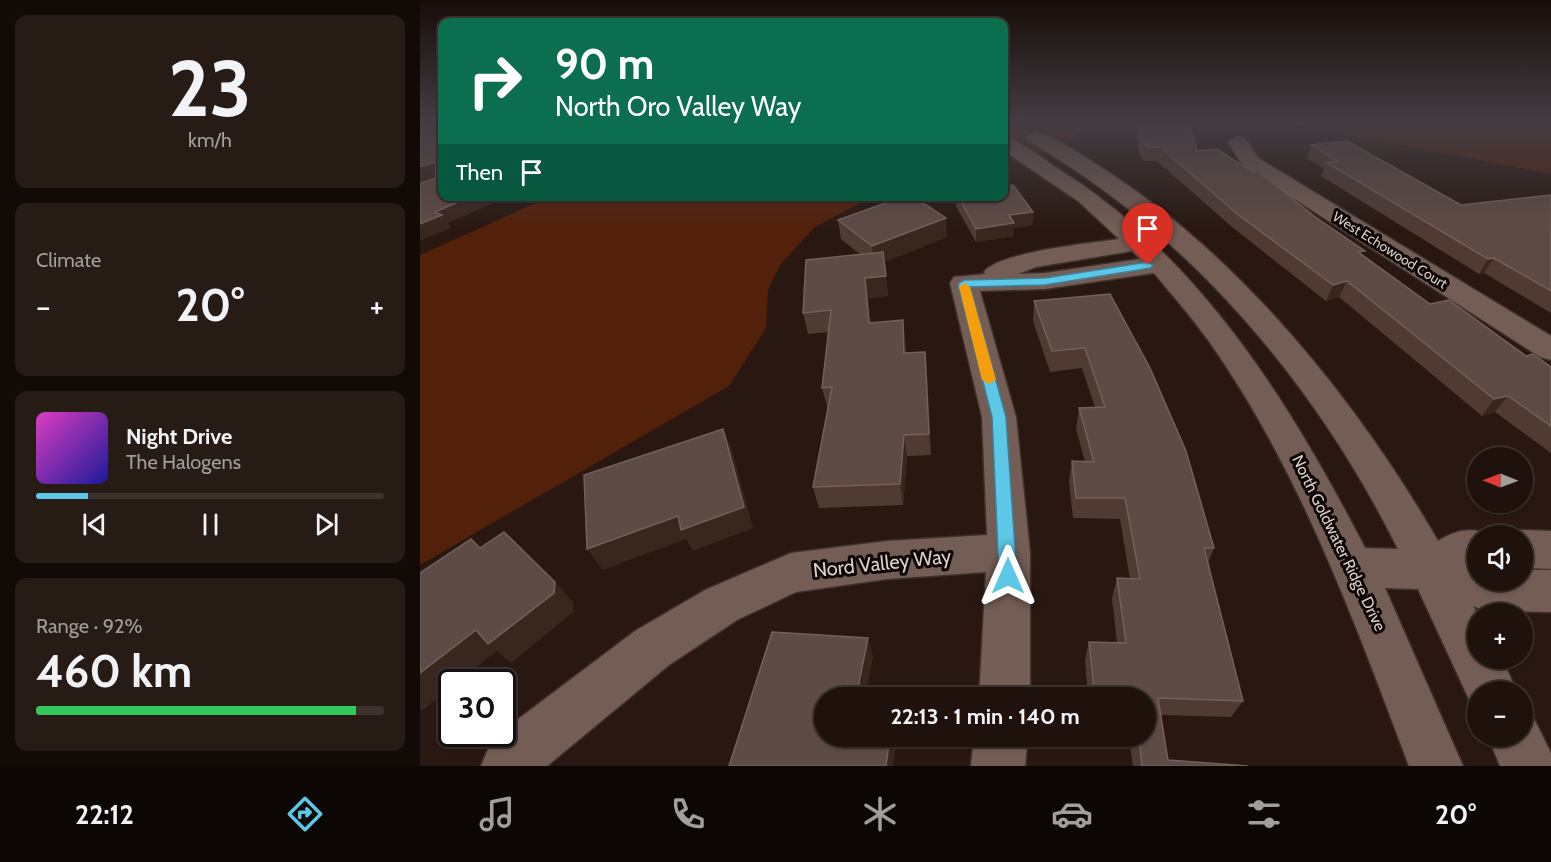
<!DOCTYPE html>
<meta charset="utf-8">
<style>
body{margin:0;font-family:Cabin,sans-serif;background:#271b16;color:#f1f3f6;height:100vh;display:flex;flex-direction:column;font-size:22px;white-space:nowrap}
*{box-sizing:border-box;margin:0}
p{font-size:20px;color:#a19e9d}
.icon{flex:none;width:33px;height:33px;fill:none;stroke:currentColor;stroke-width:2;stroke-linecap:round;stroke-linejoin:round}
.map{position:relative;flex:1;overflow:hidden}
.details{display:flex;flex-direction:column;gap:15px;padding:15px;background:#110a07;width:420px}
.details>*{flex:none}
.banner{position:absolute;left:18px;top:18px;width:570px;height:183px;border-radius:12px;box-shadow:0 2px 4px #0004,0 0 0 2px #3c322e;background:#0b6e4f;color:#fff;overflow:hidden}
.needle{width:39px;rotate:271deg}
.controls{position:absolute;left:1047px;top:447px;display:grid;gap:12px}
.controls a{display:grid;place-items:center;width:66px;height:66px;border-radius:50%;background:#1f120d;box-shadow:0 2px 4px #0004,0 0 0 2px #3c322e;font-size:30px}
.speed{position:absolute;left:18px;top:669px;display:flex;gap:12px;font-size:30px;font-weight:700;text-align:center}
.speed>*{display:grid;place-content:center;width:78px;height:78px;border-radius:50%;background:#1f120d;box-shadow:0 2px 4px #0004,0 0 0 2px #3c322e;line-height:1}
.speed .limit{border:3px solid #111;border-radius:9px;background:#fff;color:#111}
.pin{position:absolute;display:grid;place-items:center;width:51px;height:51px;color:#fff;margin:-62px -26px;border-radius:50% 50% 50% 0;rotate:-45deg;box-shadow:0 0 6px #0007}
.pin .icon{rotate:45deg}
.me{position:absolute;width:66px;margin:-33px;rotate:0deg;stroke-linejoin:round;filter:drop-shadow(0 0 4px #0008)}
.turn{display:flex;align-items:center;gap:21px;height:126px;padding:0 18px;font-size:27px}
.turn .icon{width:78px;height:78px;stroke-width:2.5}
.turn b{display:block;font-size:42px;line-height:51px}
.then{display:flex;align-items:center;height:57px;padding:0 18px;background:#0003;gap:12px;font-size:22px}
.big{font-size:45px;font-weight:800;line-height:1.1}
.details .tile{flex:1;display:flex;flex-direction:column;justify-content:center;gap:9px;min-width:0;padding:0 21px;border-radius:12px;background:#271b16}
.details .dial{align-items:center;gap:0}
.dial b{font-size:78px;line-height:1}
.song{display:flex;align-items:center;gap:18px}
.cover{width:72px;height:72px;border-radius:9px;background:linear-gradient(135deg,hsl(310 70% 55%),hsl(240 70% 35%))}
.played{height:6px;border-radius:3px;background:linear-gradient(90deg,#5dc7e8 15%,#3c322e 15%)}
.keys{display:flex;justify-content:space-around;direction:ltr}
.heat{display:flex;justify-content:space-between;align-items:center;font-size:33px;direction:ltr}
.charge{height:9px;border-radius:4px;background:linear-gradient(90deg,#34c759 92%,#3c322e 0)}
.trip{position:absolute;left:394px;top:687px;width:342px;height:60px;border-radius:30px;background:#1f120d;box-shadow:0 2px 4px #0004,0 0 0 2px #3c322e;font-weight:800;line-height:60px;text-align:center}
.menu{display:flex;height:96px;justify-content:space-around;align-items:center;background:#0c0705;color:#a19e9d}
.menu .icon{width:42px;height:42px}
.menu .selected{color:#5dc7e8}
.menu b{font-size:27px;color:#f1f3f6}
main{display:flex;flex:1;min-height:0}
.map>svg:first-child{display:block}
</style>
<main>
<section class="details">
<div class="tile dial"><b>23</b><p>km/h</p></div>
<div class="tile"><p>Climate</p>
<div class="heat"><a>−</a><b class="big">20°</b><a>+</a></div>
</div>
<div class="tile">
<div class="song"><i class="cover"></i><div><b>Night Drive</b><p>The Halogens</p></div></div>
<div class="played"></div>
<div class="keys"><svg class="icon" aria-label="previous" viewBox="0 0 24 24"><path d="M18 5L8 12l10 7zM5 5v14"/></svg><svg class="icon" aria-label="pause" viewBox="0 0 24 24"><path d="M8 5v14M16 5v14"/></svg><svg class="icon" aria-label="next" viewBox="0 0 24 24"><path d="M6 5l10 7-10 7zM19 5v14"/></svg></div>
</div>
<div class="tile"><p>Range · 92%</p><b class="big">460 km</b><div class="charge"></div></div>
</section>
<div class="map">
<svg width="1131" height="766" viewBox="0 0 1131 766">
<rect width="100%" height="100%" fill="#291811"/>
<g fill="#53200a">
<path d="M 584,122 L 671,122 L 650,140 L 601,161 L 584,151 Z"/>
<path d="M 863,122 L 1131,122 L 1131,174 Z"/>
<path d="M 131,196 L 465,197 L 440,203 L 395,227 L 360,265 L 348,290 L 346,328 L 309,386 L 0,565 L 0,255 Z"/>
</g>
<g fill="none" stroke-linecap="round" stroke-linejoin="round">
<defs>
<g id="minor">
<path d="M 615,131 C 637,137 659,154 679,166 C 818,253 937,401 1018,541 C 1037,529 1052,527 1073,535 L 1058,536 L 1058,580 L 1102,580 L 1102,570 L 1131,570 L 1131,612 L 1067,611 L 1053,606 L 1058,614 L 1058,658 L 1082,658 L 1097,692 L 1058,692 L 1058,711 L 1054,710 L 998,589 L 965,588 L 1043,766 L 989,766 C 934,620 879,468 788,340 C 771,316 752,295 734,273 L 625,289 L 560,291 L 596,417 L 610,552 L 610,698 L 559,698 L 566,572 L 467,579 L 376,592 L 317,620 L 249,665 L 127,766 L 61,766 L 69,747 L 97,720 L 215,631 L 285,590 L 371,553 L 467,541 L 567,535 L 562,417 L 530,283 L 534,277 L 565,274 L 564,272 C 578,252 672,243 699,239 L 658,201 L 584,151 L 584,137 C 604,142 625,161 643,172 C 782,260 871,405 945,548 L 978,549 C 896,384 769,233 608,141 L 606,137 ZM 712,251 L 720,259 L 625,273 L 598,274 L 616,267 Z"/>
<path d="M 818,136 L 825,138 L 838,158 L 1131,336 L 1131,360 L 1120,357 L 823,166 L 808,142 Z"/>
<path d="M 1102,530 L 1131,531 L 1131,569 L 1102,568 L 1102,536 L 1088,536 Z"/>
<path d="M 1102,713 L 1113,717 L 1131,753 L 1131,766 L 1080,766 L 1068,736 L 1102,736 Z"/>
<path d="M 554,736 L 608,736 L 605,766 L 551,766 Z"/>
</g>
</defs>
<use href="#minor" stroke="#3e312d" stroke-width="3"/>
<use href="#minor" fill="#735d55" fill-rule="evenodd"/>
</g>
<g fill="#4f3b34">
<path d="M 715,122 L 769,122 L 777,151 L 943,256 L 1010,304 L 1106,356 L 1131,367 L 1131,453 L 1075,412 L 1062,416 L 919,297 L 906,301 L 812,227 L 737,161 L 724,161 L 719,154 Z"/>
<path d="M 891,145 L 1041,205 L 1131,195 L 1131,313 L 1064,273 L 1059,274 L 901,176 L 904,169 L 887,158 Z"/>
<path d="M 536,196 L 584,196 L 613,212 L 612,225 L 594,228 L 594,236 L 556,242 L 536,206 Z"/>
<path d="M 418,220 L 527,237 L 464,262 L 468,296 L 448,298 L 451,323 L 483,320 L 486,353 L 507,373 L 511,455 L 487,456 L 483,505 L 399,508 L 393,487 L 408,410 L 402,388 L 409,332 L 388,334 L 383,313 L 441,255 L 421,239 Z"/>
<path d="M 690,294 L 794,548 L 788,563 L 823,701 L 811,717 L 741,715 L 748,760 L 828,766 L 713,766 L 710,745 L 672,743 L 672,736 L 726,736 L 726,698 L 668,698 L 665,660 L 669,642 L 697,643 L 692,598 L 697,578 L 710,579 L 700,519 L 653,518 L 649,482 L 652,461 L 665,462 L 656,429 L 659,408 L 675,407 L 662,368 L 630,372 L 613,321 L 614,301 Z"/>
</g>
<g fill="#39261f">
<path d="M 16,162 L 22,174 L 0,182 L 0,167 Z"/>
<path d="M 52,196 L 90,196 L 28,223 L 31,228 L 0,241 L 0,224 L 15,212 Z"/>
<path d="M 613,212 L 612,225 L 594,228 L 594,236 L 556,242 L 556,229 L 589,215 Z"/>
<path d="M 526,218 L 527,237 L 455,266 L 452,246 Z"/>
<path d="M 1074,258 L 1064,273 L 1059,274 L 1068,259 Z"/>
<path d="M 466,276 L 468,296 L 448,298 L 453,344 L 449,323 L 445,278 Z"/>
<path d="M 927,281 L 919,297 L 906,301 L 913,285 Z"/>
<path d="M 483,320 L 485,341 L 486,374 L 484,353 Z"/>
<path d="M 505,352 L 507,373 L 511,455 L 509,434 Z"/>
<path d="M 1088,396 L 1075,412 L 1062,416 L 1074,399 Z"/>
<path d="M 303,429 L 312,450 L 333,528 L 273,551 L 266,539 L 183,570 L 167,549 Z"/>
<path d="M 484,435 L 487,456 L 483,505 L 480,484 Z"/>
<path d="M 135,582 L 153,602 L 153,612 L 91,663 L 77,651 L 37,682 L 32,682 L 32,687 L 0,712 L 0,673 L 56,630 Z"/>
<path d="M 448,638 L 453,657 L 445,698 L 436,698 Z"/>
<path d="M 470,736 L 475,736 L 477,741 L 473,766 L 466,766 Z"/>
</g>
<g fill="#5e4b45" stroke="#72605a" stroke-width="1.5">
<path d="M 0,122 L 22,122 L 22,196 L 52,196 L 15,212 L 22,215 L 0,224 L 0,183 L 16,178 L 16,162 L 0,167 Z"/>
<path d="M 719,122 L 769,122 L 777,151 L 797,149 L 832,172 L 837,171 L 894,216 L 945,251 L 938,252 L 1010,304 L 1029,300 L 1106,356 L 1113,354 L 1131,367 L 1131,426 L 1088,396 L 1074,399 L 927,281 L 913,285 L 816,213 L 740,147 L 727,148 L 721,140 Z"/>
<path d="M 927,141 L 1041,205 L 1131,195 L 1131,291 L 1074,258 L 1068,259 L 907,163 L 918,161 L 891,145 Z"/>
<path d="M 593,185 L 613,212 L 589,215 L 594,223 L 556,229 L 538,196 L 584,196 L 584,187 Z"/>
<path d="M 485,196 L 493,196 L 526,218 L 452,246 L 418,220 Z"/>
<path d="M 463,252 L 466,276 L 445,278 L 449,323 L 483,320 L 484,353 L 505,352 L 509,434 L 484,435 L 480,484 L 393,487 L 412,387 L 402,388 L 411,310 L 383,313 L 386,260 Z"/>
<path d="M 690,294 L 730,368 L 766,451 L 794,548 L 784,548 L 823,701 L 738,698 L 748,760 L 828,766 L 722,766 L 719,736 L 726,736 L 726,698 L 675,698 L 669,642 L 706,643 L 697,578 L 720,579 L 705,498 L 656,498 L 652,461 L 674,462 L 659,408 L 685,407 L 665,348 L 632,351 L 614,301 Z"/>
<path d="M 303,429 L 324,507 L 261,530 L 258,516 L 167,549 L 164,475 Z"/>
<path d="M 84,532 L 135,582 L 134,593 L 68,644 L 56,630 L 0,673 L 0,573 L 51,539 L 60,548 Z"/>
<path d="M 352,632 L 448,638 L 436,698 L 405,698 L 405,736 L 470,736 L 466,766 L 309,766 Z"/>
</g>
<linearGradient id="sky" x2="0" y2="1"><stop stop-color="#170d09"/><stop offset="0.53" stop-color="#433d43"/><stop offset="1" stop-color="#433d43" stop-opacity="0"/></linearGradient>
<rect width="1131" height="229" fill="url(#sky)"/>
<path fill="#5dc7e8" stroke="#3c8197" stroke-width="1.5" d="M 728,262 L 733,265 L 731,268 L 625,285 L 550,287 L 586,417 L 597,576 L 595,581 L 588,584 L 582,581 L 579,576 L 572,417 L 538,284 L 544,280 L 625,278 Z"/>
<path fill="#f59e0b" d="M 545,283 L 550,287 L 576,380 L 569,384 L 562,380 L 539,287 Z"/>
<g text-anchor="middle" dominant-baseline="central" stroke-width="6" stroke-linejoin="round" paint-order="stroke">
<g font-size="14" fill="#ddd0cb" stroke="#0c0604">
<text transform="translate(970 250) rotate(32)">West Echowood Court</text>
</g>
<g font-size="16" fill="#ddd0cb" stroke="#0c0604">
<text transform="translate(919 543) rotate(64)">North Goldwater Ridge Drive</text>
</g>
<g font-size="20" fill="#ddd0cb" stroke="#0c0604">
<text transform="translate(462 563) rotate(-6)">Nord Valley Way</text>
</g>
</g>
</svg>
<div class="controls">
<a><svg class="needle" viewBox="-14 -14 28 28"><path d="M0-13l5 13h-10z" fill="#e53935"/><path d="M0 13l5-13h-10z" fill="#a19e9d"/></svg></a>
<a><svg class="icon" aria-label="sound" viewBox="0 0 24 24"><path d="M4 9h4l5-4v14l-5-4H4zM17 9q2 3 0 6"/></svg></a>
<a>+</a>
<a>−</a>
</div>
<div class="speed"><div class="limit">30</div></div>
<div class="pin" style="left:728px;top:265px;background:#d93025"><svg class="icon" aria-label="arrive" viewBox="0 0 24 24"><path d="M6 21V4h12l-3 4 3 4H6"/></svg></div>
<svg class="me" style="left:588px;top:576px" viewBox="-20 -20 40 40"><path d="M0-17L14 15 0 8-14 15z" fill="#5dc7e8" stroke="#fff" stroke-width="4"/></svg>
<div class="trip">22:13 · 1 min · 140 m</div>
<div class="banner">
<div class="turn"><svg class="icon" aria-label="right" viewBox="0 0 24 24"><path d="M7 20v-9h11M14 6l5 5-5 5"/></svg><div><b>90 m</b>North Oro Valley Way</div></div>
<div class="then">Then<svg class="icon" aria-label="arrive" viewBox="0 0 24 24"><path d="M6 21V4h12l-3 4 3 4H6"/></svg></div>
</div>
</div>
</main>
<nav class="menu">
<b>22:12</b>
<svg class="icon selected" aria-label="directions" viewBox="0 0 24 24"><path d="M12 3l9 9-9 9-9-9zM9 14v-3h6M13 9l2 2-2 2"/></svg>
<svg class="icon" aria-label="music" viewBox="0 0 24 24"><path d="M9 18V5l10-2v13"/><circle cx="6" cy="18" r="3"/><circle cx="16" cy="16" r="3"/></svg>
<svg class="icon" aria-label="phone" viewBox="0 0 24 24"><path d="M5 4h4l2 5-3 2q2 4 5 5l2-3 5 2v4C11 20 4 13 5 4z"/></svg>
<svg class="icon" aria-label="climate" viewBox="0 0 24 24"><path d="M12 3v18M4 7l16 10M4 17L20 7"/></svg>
<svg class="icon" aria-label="car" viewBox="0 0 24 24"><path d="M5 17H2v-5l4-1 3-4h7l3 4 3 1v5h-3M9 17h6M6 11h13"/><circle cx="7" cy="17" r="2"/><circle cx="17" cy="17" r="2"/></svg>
<svg class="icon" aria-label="filters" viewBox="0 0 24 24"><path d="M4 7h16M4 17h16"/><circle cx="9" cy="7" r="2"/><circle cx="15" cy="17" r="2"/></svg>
<b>20°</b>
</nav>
